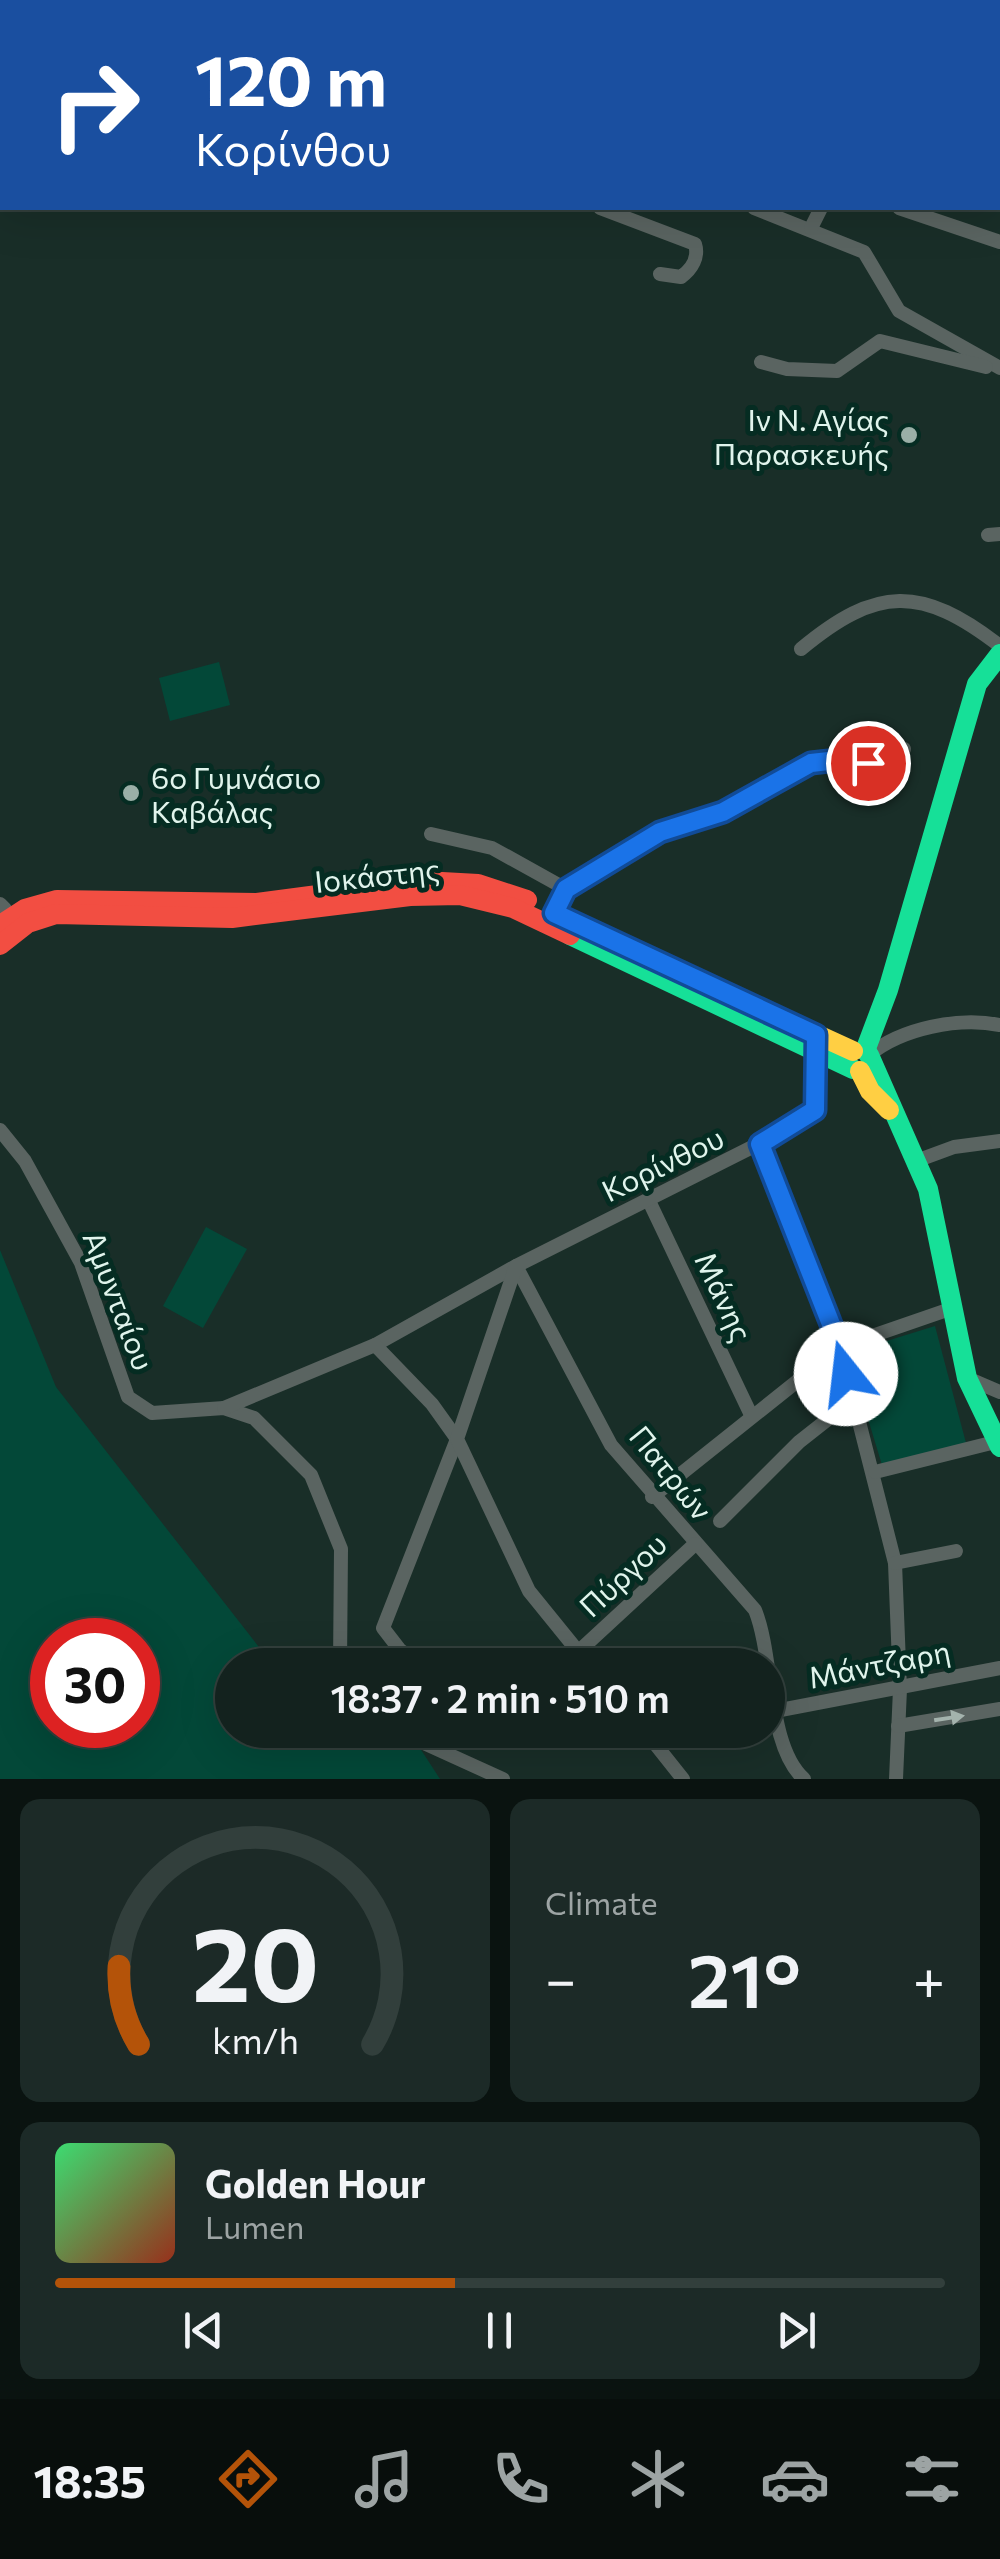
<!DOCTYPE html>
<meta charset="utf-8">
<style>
body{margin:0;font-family:Commissioner,sans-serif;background:#1c2a27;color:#f1f3f6;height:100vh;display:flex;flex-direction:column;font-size:38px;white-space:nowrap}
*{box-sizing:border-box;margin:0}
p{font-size:32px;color:#9da4a4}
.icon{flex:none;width:55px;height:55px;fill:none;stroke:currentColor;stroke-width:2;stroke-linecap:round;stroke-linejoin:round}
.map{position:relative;height:1779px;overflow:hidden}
.sheet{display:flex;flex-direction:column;gap:20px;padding:20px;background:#0a1310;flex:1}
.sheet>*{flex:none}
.hud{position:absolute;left:0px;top:0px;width:1000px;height:210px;box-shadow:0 10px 40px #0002,0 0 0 2px #323f3c;background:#1a4fa0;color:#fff;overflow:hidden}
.speed{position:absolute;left:30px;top:1618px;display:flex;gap:20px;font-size:50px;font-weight:700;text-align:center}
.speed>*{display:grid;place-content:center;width:130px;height:130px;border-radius:50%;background:#13221e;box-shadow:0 10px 40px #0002,0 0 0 2px #323f3c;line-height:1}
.speed .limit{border:15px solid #d22;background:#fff;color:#111}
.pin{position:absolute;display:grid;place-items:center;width:85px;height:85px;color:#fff;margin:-42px;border:5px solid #fff;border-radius:50%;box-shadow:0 2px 10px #0007}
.me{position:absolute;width:110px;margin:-55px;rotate:344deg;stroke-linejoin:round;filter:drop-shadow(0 0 8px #0008)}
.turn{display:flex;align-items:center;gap:35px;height:210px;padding:0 30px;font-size:45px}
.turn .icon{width:130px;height:130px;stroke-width:2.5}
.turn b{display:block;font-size:70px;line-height:85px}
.big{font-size:75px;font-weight:600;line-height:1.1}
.sheet .tile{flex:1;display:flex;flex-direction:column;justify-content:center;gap:15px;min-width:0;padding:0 35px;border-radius:20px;background:#1c2a27}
.sheet .dial{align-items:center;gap:0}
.dial svg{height:260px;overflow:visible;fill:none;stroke:#323f3c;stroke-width:7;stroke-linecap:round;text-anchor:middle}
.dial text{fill:#f1f3f6;stroke:none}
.song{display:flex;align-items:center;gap:30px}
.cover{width:120px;height:120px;border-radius:15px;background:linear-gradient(135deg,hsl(140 70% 55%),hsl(10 70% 35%))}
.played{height:10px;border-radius:5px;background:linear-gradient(90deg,#b45309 45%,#323f3c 45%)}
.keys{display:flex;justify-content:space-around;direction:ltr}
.heat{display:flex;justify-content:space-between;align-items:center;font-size:55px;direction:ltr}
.sheet .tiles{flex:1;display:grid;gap:20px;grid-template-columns:1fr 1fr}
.tile:last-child{grid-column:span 2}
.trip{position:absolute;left:215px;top:1648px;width:570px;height:100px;border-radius:50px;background:#13221e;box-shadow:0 10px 40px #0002,0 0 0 2px #323f3c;font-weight:600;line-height:100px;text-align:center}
.menu{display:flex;height:160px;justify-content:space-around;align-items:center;background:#080e0c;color:#9da4a4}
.menu .icon{width:70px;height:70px}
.menu .on{color:#b45309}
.menu b{font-size:45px;color:#f1f3f6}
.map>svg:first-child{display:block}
</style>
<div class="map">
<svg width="1000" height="1779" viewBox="0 0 1000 1779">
<rect width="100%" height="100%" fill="#192e28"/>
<g fill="#034838" fill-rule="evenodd">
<path d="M 219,662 L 230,705 L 170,721 L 159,678 Z"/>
<path d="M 206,1227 L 247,1249 L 203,1328 L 163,1306 Z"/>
<path d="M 0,1250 L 56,1387 L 273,1665 L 232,1665 L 232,1730 L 400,1730 L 416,1742 L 440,1779 L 0,1779 ZM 52,1640 L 138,1640 L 138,1725 L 52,1725 Z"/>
<path d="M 935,1326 L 966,1443 L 882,1465 L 848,1353 Z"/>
</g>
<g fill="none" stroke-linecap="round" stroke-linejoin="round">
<g stroke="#5a6461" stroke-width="14">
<path d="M 337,0 L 339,2"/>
<path d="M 516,0 L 518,2"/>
<path d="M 997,0 L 1000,1"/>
<path d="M 578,2 L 595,0"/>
<path d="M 759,2 L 765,0"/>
<path d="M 908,2 L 915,0"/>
<path d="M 998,125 L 1000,126"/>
<path d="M 600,208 L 695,244 C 699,257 692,269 681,277 L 660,274"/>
<path d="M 754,208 L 864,252 L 899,311 L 1000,368"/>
<path d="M 899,208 L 1000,242"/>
<path d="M 811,228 L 821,208"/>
<path d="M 761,362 L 787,369 L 837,371 L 880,341 L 986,367"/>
<path d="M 988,535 L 1000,534"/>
<path d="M 801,649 C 877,586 921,585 1000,646"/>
<path d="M 431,834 L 492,848 L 566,889"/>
<path d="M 0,904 L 5,909"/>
<path d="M 548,924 L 566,889 L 660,832 L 723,812 L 811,763 L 847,759 L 867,763 L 904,749"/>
<path d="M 869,1055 C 902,1028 958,1017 1000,1025"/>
<path d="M 0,1130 L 25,1161 L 81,1263 L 128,1397 L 152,1413 L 224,1408 L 254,1418 L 311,1475 L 341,1549 L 340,1665"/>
<path d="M 761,1145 L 840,1347 L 895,1563 L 900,1689 L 896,1779"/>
<path d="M 916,1161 L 954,1147 L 1000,1141"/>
<path d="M 649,1201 L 751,1415"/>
<path d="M 375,1345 L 516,1266 L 611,1445 L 755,1610 C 774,1657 767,1746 804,1779"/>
<path d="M 967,1378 L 1000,1392"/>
<path d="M 224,1408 L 375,1345 L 432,1404 L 457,1439 L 383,1628 L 400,1650 L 421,1665"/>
<path d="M 875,1472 L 999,1441"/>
<path d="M 652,1497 L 840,1347 L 953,1308"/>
<path d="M 720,1521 L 799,1442 L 851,1401"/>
<path d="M 895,1563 L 956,1551"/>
<path d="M 530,1665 L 578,1652 L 695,1544"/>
<path d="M 589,1665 L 529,1591 L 457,1439 L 516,1266 L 804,1121 C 825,1101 816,1072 816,1046"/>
<path d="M 770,1712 L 1000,1668"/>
<path d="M 898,1726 L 1000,1709"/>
<path d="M 395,1730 L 503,1779"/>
<path d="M 644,1730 L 683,1779"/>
<path d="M 683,1741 L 717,1730"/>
</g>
<g stroke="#16e098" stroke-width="20">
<path d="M 932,2 L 933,0"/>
<path d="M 570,935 L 853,1069"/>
<path d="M 865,1051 L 888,990 L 977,684 L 1000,654"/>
<path d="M 869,1055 L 928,1189 L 967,1378 L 1000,1447"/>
</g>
<g stroke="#ffcf43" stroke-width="20">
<path d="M 612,941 L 853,1051"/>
<path d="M 860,1071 L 870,1091 L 889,1110"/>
</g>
<g stroke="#f24e42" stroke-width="20">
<path d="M 998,66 L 1000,67"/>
<path d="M 0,925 L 25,909 L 57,900 L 257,903 L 424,881 L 478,884 L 527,900"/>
<path d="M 0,945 L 28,923 L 56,914 L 232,918 L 410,896 L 460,895 L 513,908 L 570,935"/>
</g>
</g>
<defs><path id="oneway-solid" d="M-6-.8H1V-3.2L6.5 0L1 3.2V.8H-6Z" transform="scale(2.5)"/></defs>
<use fill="#a4b3ad" href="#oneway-solid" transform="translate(949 1718) rotate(-9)"/>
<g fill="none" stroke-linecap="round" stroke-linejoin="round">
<defs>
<path id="route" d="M 846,1374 L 840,1347 L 760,1144 L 815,1110 L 816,1035 L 554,913 L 566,889 L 660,832 L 723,812 L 811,763 L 847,759 L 868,763"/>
</defs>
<use href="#route" stroke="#114b97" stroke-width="25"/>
<use href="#route" stroke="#1a73e8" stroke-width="18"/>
</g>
<g fill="#9aafa7" stroke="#052c22" stroke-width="4">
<circle cx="909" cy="435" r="10"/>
<circle cx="131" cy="793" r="10"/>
</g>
<g text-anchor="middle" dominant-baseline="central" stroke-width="10" stroke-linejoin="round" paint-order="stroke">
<g font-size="30" fill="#e0f4ec" stroke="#052c22" text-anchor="end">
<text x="889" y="418">Ιν Ν. Αγίας<tspan x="889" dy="34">Παρασκευής</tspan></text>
<text x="151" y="776" text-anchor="start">6ο Γυμνάσιο<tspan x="151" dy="34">Καβάλας</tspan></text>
</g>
<g font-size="30" fill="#e0f4ec" stroke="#052c22">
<text transform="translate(377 874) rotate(-6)">Ιοκάστης</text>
<text transform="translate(662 1163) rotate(-26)">Κορίνθου</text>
<text transform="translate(725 1296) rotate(65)">Μάνης</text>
<text transform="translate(120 1300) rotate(69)">Αμυνταίου</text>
<text transform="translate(672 1472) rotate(51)">Πατρών</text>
<text transform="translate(622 1574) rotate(-43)">Πύργου</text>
<text transform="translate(879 1663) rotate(-11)">Μάντζαρη</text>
</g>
</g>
</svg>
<div class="speed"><div class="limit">30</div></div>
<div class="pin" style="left:868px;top:763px;background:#d93025"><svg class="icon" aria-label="arrive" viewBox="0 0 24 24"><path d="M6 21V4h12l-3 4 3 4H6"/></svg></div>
<svg class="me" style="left:846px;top:1374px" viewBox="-20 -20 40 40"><circle r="19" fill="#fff"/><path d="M0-13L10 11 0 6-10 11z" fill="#1a73e8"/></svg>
<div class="trip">18:37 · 2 min · 510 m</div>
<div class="hud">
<div class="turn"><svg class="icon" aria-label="right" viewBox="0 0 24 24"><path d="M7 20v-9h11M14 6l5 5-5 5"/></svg><div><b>120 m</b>Κορίνθου</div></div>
</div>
</div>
<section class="sheet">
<div class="tiles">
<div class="tile dial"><svg viewBox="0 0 100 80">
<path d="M14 69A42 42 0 1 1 86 69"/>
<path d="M14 69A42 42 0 0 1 8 45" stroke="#b45309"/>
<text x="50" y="56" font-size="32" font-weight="700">20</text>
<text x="50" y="72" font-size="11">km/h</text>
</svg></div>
<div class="tile"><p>Climate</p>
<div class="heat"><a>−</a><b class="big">21°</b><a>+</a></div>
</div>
<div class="tile">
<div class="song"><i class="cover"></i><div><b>Golden Hour</b><p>Lumen</p></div></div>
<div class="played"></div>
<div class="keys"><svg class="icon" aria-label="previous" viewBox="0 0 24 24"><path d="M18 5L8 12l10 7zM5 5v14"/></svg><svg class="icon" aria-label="pause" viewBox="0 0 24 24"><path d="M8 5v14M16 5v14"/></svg><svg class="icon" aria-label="next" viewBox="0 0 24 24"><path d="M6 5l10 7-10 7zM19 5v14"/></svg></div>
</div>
</div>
</section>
<nav class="menu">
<b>18:35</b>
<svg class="icon on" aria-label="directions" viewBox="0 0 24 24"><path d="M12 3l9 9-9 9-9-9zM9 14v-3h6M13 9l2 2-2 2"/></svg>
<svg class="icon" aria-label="music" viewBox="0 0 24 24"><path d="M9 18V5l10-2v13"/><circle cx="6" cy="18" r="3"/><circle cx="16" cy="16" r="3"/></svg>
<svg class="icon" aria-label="phone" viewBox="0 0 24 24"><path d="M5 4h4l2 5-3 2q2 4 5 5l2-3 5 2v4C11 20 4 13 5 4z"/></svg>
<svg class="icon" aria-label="climate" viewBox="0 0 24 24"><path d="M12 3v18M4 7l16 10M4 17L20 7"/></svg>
<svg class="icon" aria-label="car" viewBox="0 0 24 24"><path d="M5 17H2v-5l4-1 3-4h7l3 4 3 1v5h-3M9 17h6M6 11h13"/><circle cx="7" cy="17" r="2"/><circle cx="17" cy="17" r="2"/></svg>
<svg class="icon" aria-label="filters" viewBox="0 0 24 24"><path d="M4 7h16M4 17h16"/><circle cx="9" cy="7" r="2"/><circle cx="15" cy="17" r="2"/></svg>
</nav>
